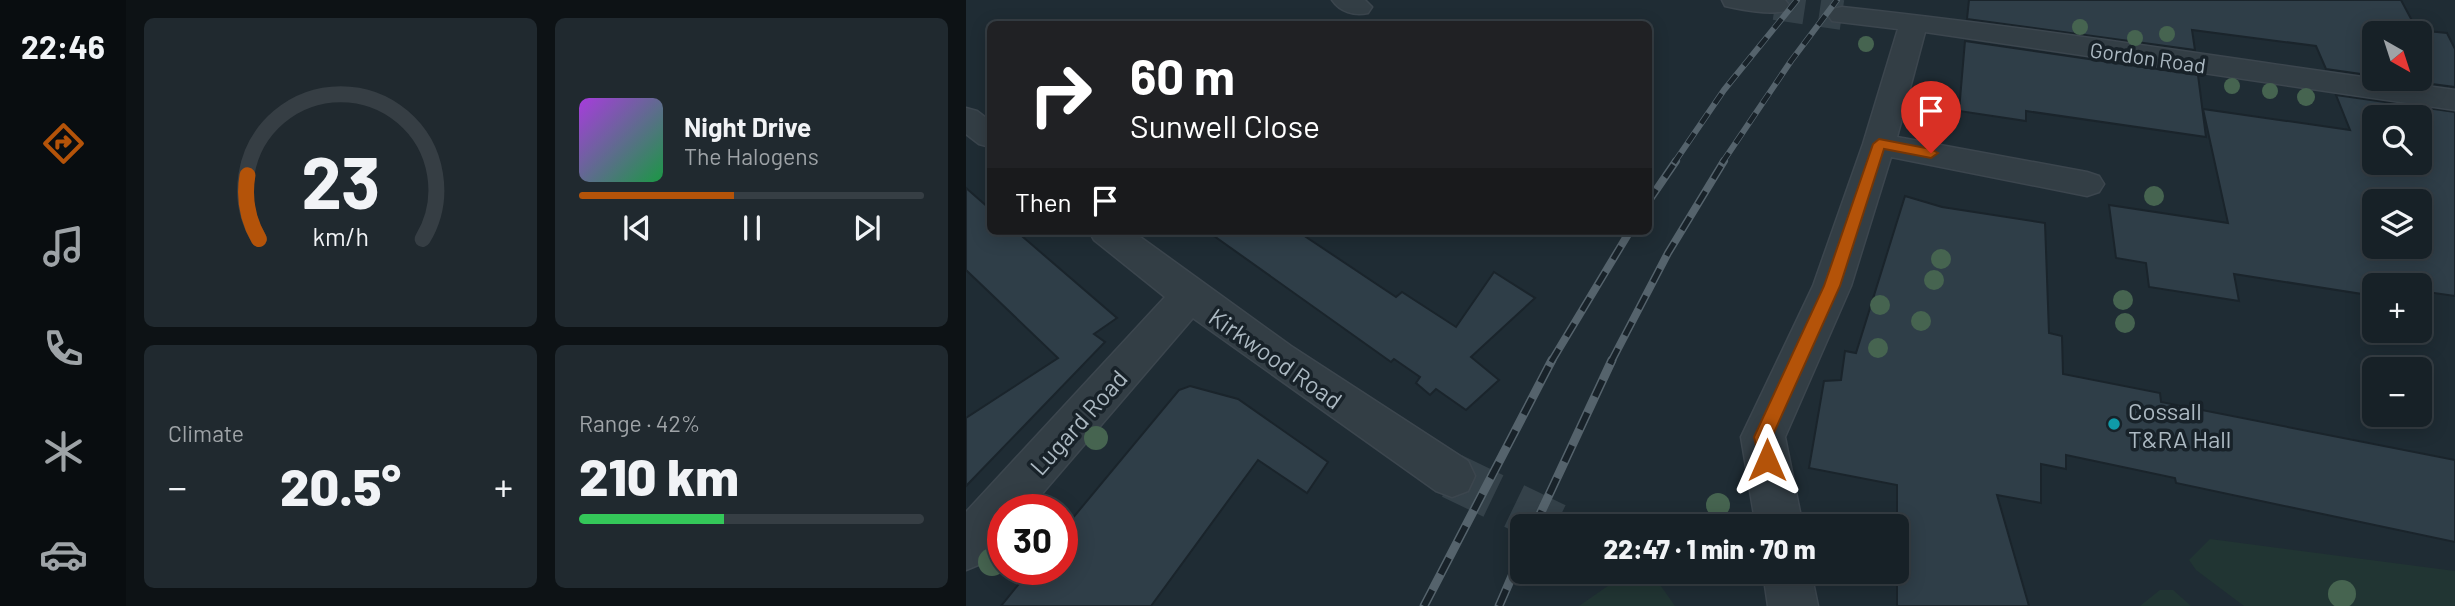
<!DOCTYPE html>
<meta charset="utf-8">
<style>
body{margin:0;font-family:Barlow,sans-serif;background:#20292f;color:#f1f3f6;height:100vh;display:flex;flex-direction:column;font-size:26px;white-space:nowrap}
*{box-sizing:border-box;margin:0}
p{font-size:23px;color:#9ea3a7}
.icon{flex:none;width:38px;height:38px;fill:none;stroke:currentColor;stroke-width:2;stroke-linecap:round;stroke-linejoin:round}
.map{position:relative;flex:1;overflow:hidden}
.side{display:flex;flex-direction:column;gap:18px;padding:18px;background:#0d1215;width:840px}
.side>*{flex:none}
.top-card{position:absolute;left:21px;top:21px;width:665px;height:214px;border-radius:10px;box-shadow:0 4px 18px #0003,0 0 0 2px #363e44;background:#202124;color:#fff;overflow:hidden}
.needle{width:46px;rotate:141deg}
.controls{position:absolute;left:1396px;top:21px;display:grid;gap:14px}
.controls a{display:grid;place-items:center;width:70px;height:70px;border-radius:10px;background:#172127;box-shadow:0 4px 18px #0003,0 0 0 2px #363e44;font-size:35px}
.speed{position:absolute;left:21px;top:494px;display:flex;gap:14px;font-size:35px;font-weight:700;text-align:center}
.speed>*{display:grid;place-content:center;width:91px;height:91px;border-radius:50%;background:#172127;box-shadow:0 4px 18px #0003,0 0 0 2px #363e44;line-height:1}
.speed .limit{border:10px solid #d22;background:#fff;color:#111}
.pin{position:absolute;display:grid;place-items:center;width:60px;height:60px;color:#fff;margin:-72px -30px;border-radius:50% 50% 50% 0;rotate:-45deg;box-shadow:0 0 7px #0007}
.pin .icon{rotate:45deg}
.me{position:absolute;width:77px;margin:-38px;rotate:0deg;stroke-linejoin:round;filter:drop-shadow(0 0 5px #0008)}
.turn{display:flex;align-items:center;gap:24px;height:147px;padding:0 28px;font-size:32px}
.turn .icon{width:91px;height:91px;stroke-width:2.5}
.turn b{display:block;font-size:49px;line-height:60px}
.then{display:flex;align-items:center;height:66px;padding:0 28px;background:#0003;gap:14px;font-size:26px}
.big{font-size:52px;font-weight:800;line-height:1.1}
.side .card{flex:1;display:flex;flex-direction:column;justify-content:center;gap:10px;min-width:0;padding:0 24px;border-radius:10px;background:#20292f}
.side .dial{align-items:center;gap:0}
.dial svg{height:182px;overflow:visible;fill:none;stroke:#363e44;stroke-width:7;stroke-linecap:round;text-anchor:middle}
.dial text{fill:#f1f3f6;stroke:none}
.song{display:flex;align-items:center;gap:21px}
.cover{width:84px;height:84px;border-radius:10px;background:linear-gradient(135deg,hsl(280 70% 55%),hsl(140 70% 35%))}
.played{height:7px;border-radius:4px;background:linear-gradient(90deg,#b45309 45%,#363e44 45%)}
.keys{display:flex;justify-content:space-around;direction:ltr}
.heat{display:flex;justify-content:space-between;align-items:center;font-size:38px;direction:ltr}
.charge{height:10px;border-radius:5px;background:linear-gradient(90deg,#34c759 42%,#363e44 0)}
.side .tiles{flex:1;display:grid;gap:18px;grid-template-columns:repeat(2,1fr)}
.trip{position:absolute;left:544px;top:514px;width:399px;height:70px;border-radius:10px;background:#172127;box-shadow:0 4px 18px #0003,0 0 0 2px #363e44;font-weight:800;line-height:70px;text-align:center}
main{display:flex;flex:1;min-height:0}
.dock{display:flex;flex-direction:column;width:126px;justify-content:space-around;align-items:center;background:#090d10;color:#9ea3a7}
.dock .icon{width:49px;height:49px}
.dock .selected{color:#b45309}
.dock b{font-size:32px;color:#f1f3f6}
.map>svg:first-child{display:block}
</style>
<main>
<nav class="dock">
<b>22:46</b>
<svg class="icon selected" aria-label="directions" viewBox="0 0 24 24"><path d="M12 3l9 9-9 9-9-9zM9 14v-3h6M13 9l2 2-2 2"/></svg>
<svg class="icon" aria-label="music" viewBox="0 0 24 24"><path d="M9 18V5l10-2v13"/><circle cx="6" cy="18" r="3"/><circle cx="16" cy="16" r="3"/></svg>
<svg class="icon" aria-label="phone" viewBox="0 0 24 24"><path d="M5 4h4l2 5-3 2q2 4 5 5l2-3 5 2v4C11 20 4 13 5 4z"/></svg>
<svg class="icon" aria-label="climate" viewBox="0 0 24 24"><path d="M12 3v18M4 7l16 10M4 17L20 7"/></svg>
<svg class="icon" aria-label="car" viewBox="0 0 24 24"><path d="M5 17H2v-5l4-1 3-4h7l3 4 3 1v5h-3M9 17h6M6 11h13"/><circle cx="7" cy="17" r="2"/><circle cx="17" cy="17" r="2"/></svg>
</nav>
<section class="side">
<div class="tiles">
<div class="card dial"><svg viewBox="0 0 100 80">
<path d="M14 69A42 42 0 1 1 86 69"/>
<path d="M14 69A42 42 0 0 1 9 41" stroke="#b45309"/>
<text x="50" y="56" font-size="32" font-weight="700">23</text>
<text x="50" y="72" font-size="11">km/h</text>
</svg></div>
<div class="card">
<div class="song"><i class="cover"></i><div><b>Night Drive</b><p>The Halogens</p></div></div>
<div class="played"></div>
<div class="keys"><svg class="icon" aria-label="previous" viewBox="0 0 24 24"><path d="M18 5L8 12l10 7zM5 5v14"/></svg><svg class="icon" aria-label="pause" viewBox="0 0 24 24"><path d="M8 5v14M16 5v14"/></svg><svg class="icon" aria-label="next" viewBox="0 0 24 24"><path d="M6 5l10 7-10 7zM19 5v14"/></svg></div>
</div>
<div class="card"><p>Climate</p>
<div class="heat"><a>−</a><b class="big">20.5°</b><a>+</a></div>
</div>
<div class="card"><p>Range · 42%</p><b class="big">210 km</b><div class="charge"></div></div>
</div>
</section>
<div class="map">
<svg width="1489" height="606" viewBox="0 0 1489 606">
<rect width="100%" height="100%" fill="#1f2c34"/>
<g fill="#213533">
<path d="M 1244,539 L 1489,571 L 1489,606 L 1278,606 L 1230,570 L 1223,560 Z"/>
<path d="M 662,572 L 685,572 L 709,606 L 613,606 Z"/>
<path d="M 1194,590 L 1207,590 L 1225,606 L 1174,606 Z"/>
</g>
<g fill="#2f3e48" stroke="#1a242b" stroke-width="2" fill-rule="evenodd">
<path d="M 1003,0 L 1435,0 L 1451,30 L 1481,33 L 1489,49 L 1489,87 L 1428,79 L 1454,79 L 1454,33 L 1409,33 L 1409,76 L 1360,69 L 1350,46 L 1226,30 L 1229,50 L 1001,19 Z"/>
<path d="M 999,41 L 1232,75 L 1240,137 L 1060,111 L 1060,121 L 993,111 Z"/>
<path d="M 1370,95 L 1489,112 L 1489,296 L 1454,291 L 1454,285 L 1409,284 L 1409,296 L 1268,274 L 1273,301 L 1183,287 L 1180,263 L 1150,258 L 1143,205 L 1262,223 L 1237,109 L 1384,130 ZM 1409,117 L 1454,117 L 1454,163 L 1409,163 ZM 1409,201 L 1454,201 L 1454,247 L 1409,247 Z"/>
<path d="M 0,188 L 24,209 L 24,231 L 50,231 L 151,318 L 128,334 L 139,342 L 0,486 L 0,418 L 92,358 L 0,270 Z"/>
<path d="M 939,196 L 976,207 L 1079,223 L 1083,333 L 1096,336 L 1097,374 L 1194,393 L 1195,402 L 1489,460 L 1489,542 L 1210,483 L 1209,478 L 1100,455 L 1100,469 L 1075,464 L 1075,503 L 1031,495 L 1063,606 L 931,606 L 931,485 L 843,468 L 858,381 L 875,380 L 879,351 L 890,353 Z"/>
<path d="M 241,231 L 331,231 L 430,297 L 436,292 L 490,327 L 528,272 L 569,298 L 505,357 L 533,380 L 500,410 L 470,389 L 464,395 L 450,383 L 454,377 L 428,359 L 425,362 Z"/>
<path d="M 224,386 L 272,399 L 362,462 L 341,493 L 292,460 L 185,606 L 35,606 L 65,569 L 96,569 L 96,531 L 213,390 Z"/>
</g>
<g fill="none" stroke-linecap="round" stroke-linejoin="round">
<path stroke="#344149" stroke-width="30" stroke-dasharray="30 15" stroke-linecap="butt" d="M 809,5 L 876,15"/>
<path stroke="#344149" stroke-width="46" stroke-dasharray="46 23" stroke-linecap="butt" d="M 486,476 L 592,527"/>
<defs>
<g id="minor">
<path d="M 366,0 L 399,0 L 406,7 L 402,13 C 388,16 374,12 366,0 Z"/>
<path d="M 756,0 L 819,0 L 823,5 L 819,11 C 801,15 778,10 759,6 Z"/>
<path d="M 876,7 C 1081,29 1285,62 1489,90 L 1489,110 L 959,32 L 931,137 L 1121,172 L 1133,176 L 1138,184 L 1133,192 L 1121,196 L 925,157 L 885,286 L 819,437 L 837,527 L 790,527 L 775,437 L 847,286 L 897,144 L 932,29 L 866,21 L 862,15 L 866,9 Z"/>
<path d="M 0,108 L 11,111 L 24,121 L 24,147 L 13,144 L 0,134 Z"/>
<path d="M 123,231 L 166,231 L 325,346 L 502,461 L 509,476 L 502,491 L 486,497 L 470,491 L 227,318 L 63,509 L 37,509 L 37,540 L 17,563 L 0,570 L 0,512 L 199,297 L 128,240 Z"/>
<path d="M 797,572 L 845,572 L 852,606 L 802,606 Z"/>
</g>
</defs>
<use href="#minor" stroke="#3c464e" stroke-width="3"/>
<use href="#minor" fill="#333e45" fill-rule="evenodd"/>
<defs>
<g id="rail-far2">
<path d="M 708,163 L 758,90 L 831,0"/>
<path d="M 756,163 L 825,61 L 871,0"/>
</g>
<g id="rail-far1">
<path d="M 682,202 L 710,161"/>
<path d="M 585,362 L 664,231"/>
<path d="M 645,362 L 702,253 L 758,161"/>
</g>
<g id="rail">
<path d="M 568,527 L 646,360"/>
<path d="M 458,606 L 586,360"/>
<path d="M 533,606 L 556,553"/>
</g>
</defs>
<use href="#rail-far2" stroke="#55636c" stroke-width="6"/>
<use href="#rail-far1" stroke="#55636c" stroke-width="8"/>
<use href="#rail" stroke="#55636c" stroke-width="9"/>
<use href="#rail-far2" stroke="#182229" stroke-width="4.5" stroke-dasharray="12" stroke-linecap="butt"/>
<use href="#rail-far1" stroke="#182229" stroke-width="5" stroke-dasharray="15" stroke-linecap="butt"/>
<use href="#rail" stroke="#182229" stroke-width="6" stroke-dasharray="18" stroke-linecap="butt"/>
</g>
<g fill="#466450">
<circle cx="1114" cy="27" r="8"/>
<circle cx="1201" cy="34" r="8"/>
<circle cx="1169" cy="38" r="8"/>
<circle cx="900" cy="44" r="8"/>
<circle cx="1266" cy="86" r="8"/>
<circle cx="1304" cy="91" r="8"/>
<circle cx="1340" cy="97" r="9"/>
<circle cx="1188" cy="196" r="10"/>
<circle cx="975" cy="259" r="10"/>
<circle cx="968" cy="280" r="10"/>
<circle cx="1157" cy="300" r="10"/>
<circle cx="914" cy="305" r="10"/>
<circle cx="955" cy="321" r="10"/>
<circle cx="1159" cy="323" r="10"/>
<circle cx="912" cy="348" r="10"/>
<circle cx="130" cy="438" r="12"/>
<circle cx="752" cy="505" r="12"/>
<circle cx="26" cy="562" r="14"/>
<circle cx="1376" cy="594" r="14"/>
</g>
<path fill="#b45309" stroke="#753606" stroke-width="2" d="M 913,139 L 965,149 L 972,153 L 965,158 L 918,149 L 874,286 L 806,437 L 811,460 L 808,466 L 801,469 L 795,466 L 788,437 L 858,286 L 907,144 Z"/>
<circle fill="#0f9aa8" stroke="#182229" stroke-width="2.5" cx="1148" cy="424" r="7"/>
<g text-anchor="middle" dominant-baseline="central" stroke-width="7" stroke-linejoin="round" paint-order="stroke">
<g font-size="21" fill="#acb9c2" stroke="#182229">
<text transform="translate(1182 57) rotate(8)">Gordon Road</text>
</g>
<g font-size="24" fill="#acb9c2" stroke="#182229">
<text transform="translate(310 358) rotate(35)">Kirkwood Road</text>
<text transform="translate(112 422) rotate(-48)">Lugard Road</text>
</g>
<g font-size="24" fill="#acb9c2" stroke="#182229" text-anchor="start">
<text x="1162" y="410">Cossall<tspan x="1162" dy="28">T&amp;RA Hall</tspan></text>
</g>
</g>
</svg>
<div class="controls">
<a><svg class="needle" viewBox="-14 -14 28 28"><path d="M0-13l5 13h-10z" fill="#e53935"/><path d="M0 13l5-13h-10z" fill="#9ea3a7"/></svg></a>
<a><svg class="icon" aria-label="search" viewBox="0 0 24 24"><circle cx="10" cy="10" r="6"/><path d="M15 15l6 6"/></svg></a>
<a><svg class="icon" aria-label="layers" viewBox="0 0 24 24"><path d="M12 4l9 5-9 5-9-5zM3 14l9 5 9-5"/></svg></a>
<a>+</a>
<a>−</a>
</div>
<div class="speed"><div class="limit">30</div></div>
<div class="pin" style="left:965px;top:153px;background:#d93025"><svg class="icon" aria-label="arrive" viewBox="0 0 24 24"><path d="M6 21V4h12l-3 4 3 4H6"/></svg></div>
<svg class="me" style="left:801px;top:460px" viewBox="-20 -20 40 40"><path d="M0-17L14 15 0 8-14 15z" fill="#b45309" stroke="#fff" stroke-width="4"/></svg>
<div class="trip">22:47 · 1 min · 70 m</div>
<div class="top-card">
<div class="turn"><svg class="icon" aria-label="right" viewBox="0 0 24 24"><path d="M7 20v-9h11M14 6l5 5-5 5"/></svg><div><b>60 m</b>Sunwell Close</div></div>
<div class="then">Then<svg class="icon" aria-label="arrive" viewBox="0 0 24 24"><path d="M6 21V4h12l-3 4 3 4H6"/></svg></div>
</div>
</div>
</main>
